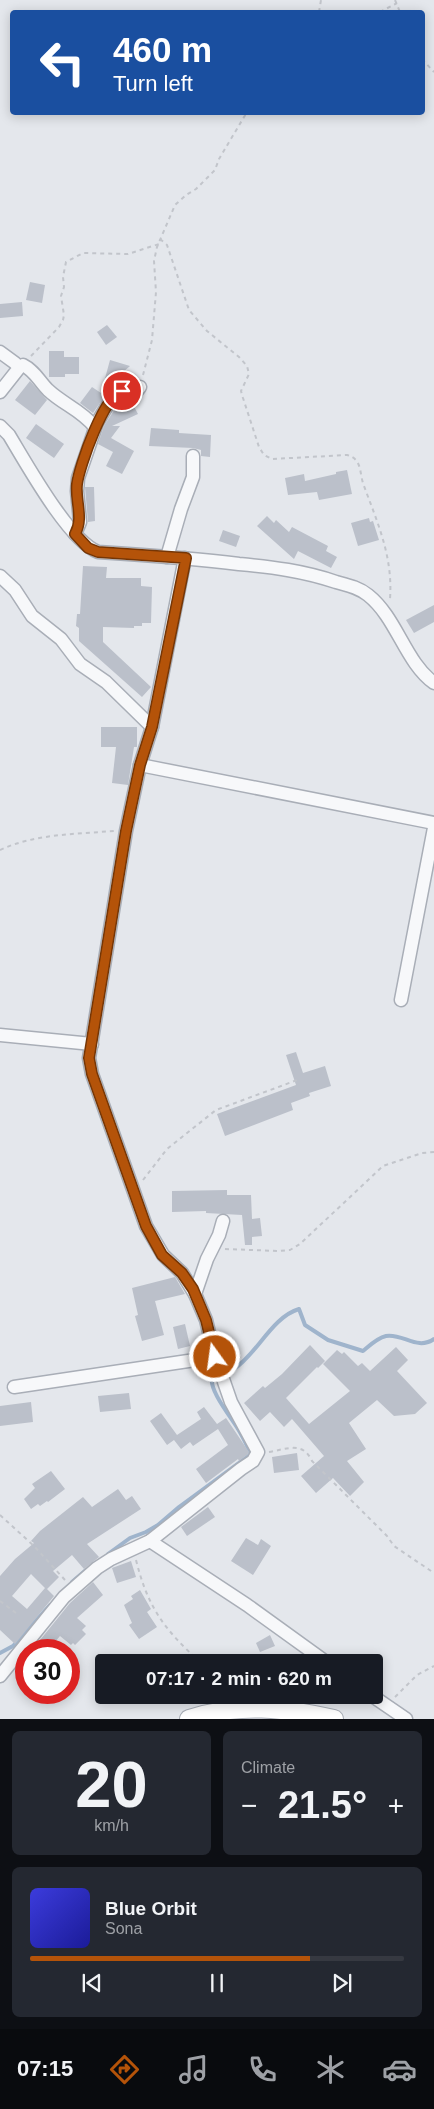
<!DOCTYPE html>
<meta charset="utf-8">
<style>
body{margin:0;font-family:Helvetica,sans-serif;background:#242831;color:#f1f3f6;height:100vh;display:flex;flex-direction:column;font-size:19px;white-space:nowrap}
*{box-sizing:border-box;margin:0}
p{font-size:16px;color:#9ea1a6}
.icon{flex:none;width:28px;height:28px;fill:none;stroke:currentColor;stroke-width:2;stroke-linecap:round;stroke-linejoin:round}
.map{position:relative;height:1719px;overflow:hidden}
.sheet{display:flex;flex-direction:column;gap:12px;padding:12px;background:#0d0f14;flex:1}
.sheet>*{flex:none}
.top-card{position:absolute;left:10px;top:10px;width:415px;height:105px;border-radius:5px;box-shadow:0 2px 12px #0003;background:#1a4fa0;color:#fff;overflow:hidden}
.speed{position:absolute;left:15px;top:1639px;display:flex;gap:10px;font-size:25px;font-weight:700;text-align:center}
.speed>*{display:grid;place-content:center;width:65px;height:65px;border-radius:50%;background:#171b24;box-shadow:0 2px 12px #0003;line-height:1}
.speed .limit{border:8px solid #d22;background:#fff;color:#111}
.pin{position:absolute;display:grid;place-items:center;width:42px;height:42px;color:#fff;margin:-21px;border:2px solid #fff;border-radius:50%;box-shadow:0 1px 5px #0007}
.me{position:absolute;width:55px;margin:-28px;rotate:346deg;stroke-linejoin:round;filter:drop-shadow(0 0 4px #0008)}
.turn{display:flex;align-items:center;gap:18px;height:105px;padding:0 20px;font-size:22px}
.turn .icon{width:65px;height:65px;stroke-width:2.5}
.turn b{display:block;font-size:35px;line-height:42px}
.big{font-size:38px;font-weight:600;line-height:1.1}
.sheet .card{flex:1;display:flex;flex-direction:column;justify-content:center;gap:8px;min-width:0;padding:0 18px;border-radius:8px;background:#242831}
.sheet .dial{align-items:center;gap:0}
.dial b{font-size:65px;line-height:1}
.song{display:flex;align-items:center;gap:15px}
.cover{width:60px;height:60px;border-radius:8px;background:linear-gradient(135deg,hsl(240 70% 55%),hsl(240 70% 35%))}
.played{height:5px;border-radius:2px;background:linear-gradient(90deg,#b45309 75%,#363941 75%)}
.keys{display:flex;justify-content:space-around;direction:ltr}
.heat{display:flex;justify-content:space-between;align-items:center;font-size:28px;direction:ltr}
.sheet .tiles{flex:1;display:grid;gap:12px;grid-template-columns:1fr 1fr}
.card:last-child{grid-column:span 2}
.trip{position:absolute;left:95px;top:1654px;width:288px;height:50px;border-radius:5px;background:#171b24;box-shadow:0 2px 12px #0003;font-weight:600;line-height:50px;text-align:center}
.dock{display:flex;height:80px;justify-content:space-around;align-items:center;background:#090b0e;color:#9ea1a6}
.dock .icon{width:35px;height:35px}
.dock .current{color:#b45309}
.dock b{font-size:22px;color:#f1f3f6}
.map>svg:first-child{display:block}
</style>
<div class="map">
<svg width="434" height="1719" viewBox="0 0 434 1719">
<rect width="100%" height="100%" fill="#e4e7ec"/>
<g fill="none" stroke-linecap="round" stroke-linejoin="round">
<g stroke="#9fb4cc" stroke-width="4">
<path d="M 108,1554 L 130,1538 L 146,1532 L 158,1525 L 179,1507 L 251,1454 C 247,1446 243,1437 238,1429 C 231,1417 209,1391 212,1377 C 219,1375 228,1373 234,1369 C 257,1354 272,1317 299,1309 L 305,1325 L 328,1340 L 363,1351 C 369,1346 377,1338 386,1336 C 403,1333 417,1351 434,1339"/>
<path d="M 72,1582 L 86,1570"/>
<path d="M 0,1653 L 13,1646 L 50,1605"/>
</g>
</g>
<g fill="#bbc0ca" fill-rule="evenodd">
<path d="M 30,282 L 45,285 L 42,303 L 26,300 Z"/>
<path d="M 22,302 L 23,316 L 0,318 L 0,304 Z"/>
<path d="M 107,325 L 117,337 L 106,345 L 97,332 Z"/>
<path d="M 49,351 L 64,351 L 64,357 L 79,357 L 79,374 L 65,374 L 65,377 L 49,377 Z"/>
<path d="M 110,360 L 130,366 L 122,373 L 136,377 L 135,381 L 111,387 L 93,413 L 80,403 L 92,387 L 101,393 Z"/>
<path d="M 30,381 L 47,400 L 35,415 L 15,400 Z"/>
<path d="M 123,399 L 130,399 L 138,414 L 112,426 L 120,426 L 111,438 L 134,451 L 122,474 L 106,466 L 113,452 L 98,444 L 104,426 L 120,401 Z"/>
<path d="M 36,424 L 64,444 L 54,458 L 26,438 Z"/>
<path d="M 151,428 L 179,430 L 179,433 L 211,435 L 210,457 L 201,456 L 201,450 L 193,448 L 149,446 Z"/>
<path d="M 347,470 L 352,494 L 319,500 L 317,492 L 288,495 L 285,478 L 304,474 L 305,481 L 336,474 L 336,472 Z"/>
<path d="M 85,487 L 94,487 L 95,521 L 88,522 Z"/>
<path d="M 267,516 L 274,523 L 276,520 L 289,532 L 292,527 L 328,546 L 326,551 L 337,557 L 331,568 L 298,551 L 294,559 L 257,526 Z"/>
<path d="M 369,518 L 370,522 L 373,521 L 379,540 L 358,546 L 351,523 Z"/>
<path d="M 223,530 L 240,536 L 236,547 L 219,541 Z"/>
<path d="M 83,566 L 107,567 L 106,578 L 141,578 L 141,586 L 152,587 L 151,623 L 142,623 L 142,626 L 134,626 L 134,628 L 103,627 L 103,642 L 151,687 L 142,697 L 79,641 L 79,628 L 76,626 L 77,614 L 80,614 Z"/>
<path d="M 434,605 L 434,622 L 414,633 L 406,620 Z"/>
<path d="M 101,727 L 137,727 L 137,747 L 134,747 L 128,785 L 112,783 L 116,747 L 101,747 Z"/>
<path d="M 296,1052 L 303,1073 L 325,1066 L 331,1086 L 309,1093 L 310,1096 L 291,1103 L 293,1110 L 225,1136 L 217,1114 L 296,1085 L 286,1055 Z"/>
<path d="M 227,1190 L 227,1195 L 251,1195 L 252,1219 L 260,1218 L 262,1236 L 252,1237 L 252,1245 L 245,1245 L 242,1215 L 206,1213 L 206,1211 L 172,1212 L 172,1191 Z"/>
<path d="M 175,1277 L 185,1294 L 155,1301 L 164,1335 L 142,1341 L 135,1316 L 138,1315 L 132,1288 Z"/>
<path d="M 185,1324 L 190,1346 L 178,1349 L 173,1327 Z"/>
<path d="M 310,1345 L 325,1361 L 318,1368 L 317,1367 L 286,1398 L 309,1424 L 350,1391 L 323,1364 L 337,1350 L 342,1354 L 344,1352 L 358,1366 L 362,1363 L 370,1371 L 396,1347 L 408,1360 L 397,1371 L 427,1403 L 415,1414 L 394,1416 L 377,1400 L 349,1423 L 366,1449 L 347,1461 L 364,1482 L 350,1496 L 333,1478 L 316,1493 L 301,1476 L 324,1456 L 292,1419 L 284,1427 L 270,1412 L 260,1421 L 244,1403 L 263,1386 L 265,1388 L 282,1374 Z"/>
<path d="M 129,1393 L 131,1409 L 100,1412 L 98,1396 Z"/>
<path d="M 31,1402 L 33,1422 L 0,1426 L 0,1406 Z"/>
<path d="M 204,1407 L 217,1424 L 226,1418 L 249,1452 L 247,1455 L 239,1461 L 238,1459 L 206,1483 L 196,1469 L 228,1445 L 218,1429 L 193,1446 L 190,1442 L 181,1449 L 174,1440 L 167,1445 L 150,1421 L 161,1413 L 177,1435 L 201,1419 L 197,1412 Z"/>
<path d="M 297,1453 L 299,1470 L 274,1473 L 272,1457 Z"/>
<path d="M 51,1471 L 65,1489 L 48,1502 L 47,1501 L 40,1506 L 38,1504 L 31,1509 L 24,1499 L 35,1488 L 32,1484 Z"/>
<path d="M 118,1489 L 126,1500 L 132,1496 L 141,1509 L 87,1544 L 99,1557 L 84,1569 L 72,1555 L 53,1571 L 59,1577 L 47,1589 L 54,1596 L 15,1644 L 0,1630 L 0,1576 L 15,1559 L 34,1543 L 31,1541 L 40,1531 L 83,1497 L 92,1507 ZM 31,1574 L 45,1588 L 27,1609 L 12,1596 Z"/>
<path d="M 208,1507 L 215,1517 L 187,1536 L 181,1527 Z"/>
<path d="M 246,1538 L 258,1545 L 261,1539 L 271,1546 L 253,1575 L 231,1561 Z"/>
<path d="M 131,1561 L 136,1577 L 117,1583 L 112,1568 Z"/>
<path d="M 93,1582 L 103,1595 L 77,1618 L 86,1626 L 82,1630 L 86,1634 L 75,1645 L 73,1643 L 71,1645 L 60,1636 L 48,1650 L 32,1650 L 70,1603 Z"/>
<path d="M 140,1590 L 151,1609 L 147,1612 L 157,1627 L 139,1639 L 129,1625 L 132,1623 L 124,1605 L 133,1599 L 131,1596 Z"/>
<path d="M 270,1635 L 275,1646 L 260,1652 L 256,1643 Z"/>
</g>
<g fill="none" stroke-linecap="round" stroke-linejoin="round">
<defs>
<g id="street">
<path d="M 0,352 L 15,363 L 19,368 L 0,392"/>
<path d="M 23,365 C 35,371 39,381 48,390 C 64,405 80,409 95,427"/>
<path d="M 0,426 L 9,435 C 26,463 69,541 98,552 C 145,555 192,558 239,564 C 272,567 304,571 336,582 C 347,585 358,587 368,595 C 397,618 405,662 434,683"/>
<path d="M 75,534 L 80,522 L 77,491 L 78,478 L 97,423 L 114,394 L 122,391 L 137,391 L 140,387"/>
<path d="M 167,557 L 181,509 L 193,477 L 193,456"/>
<path d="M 0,576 L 15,590 L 32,616 L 61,639 L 80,664 L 106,682 L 152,727"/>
<path d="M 140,765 L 434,823"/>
<path d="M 401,1000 L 434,828"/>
<path d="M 0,1035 L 92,1044"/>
<path d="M 195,1294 L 207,1259 L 219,1235 L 223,1221"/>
<path d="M 14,1387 L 215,1357"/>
<path d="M 150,1541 L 247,1605 L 326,1662"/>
<path d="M 0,1676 L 64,1597 L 97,1568 L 111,1559 L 150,1541 L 241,1469 L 253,1461 L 258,1452 L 231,1402 L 214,1353 L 206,1320 L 195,1294 L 182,1273 L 163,1255 L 146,1226 L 92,1074 L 89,1058 L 126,831 L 140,765 L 152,727 L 185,558"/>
<path d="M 371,1695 L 406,1719"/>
</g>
<path id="secondary" d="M 189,1719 C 242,1702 282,1708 334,1719"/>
</defs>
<use href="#street" stroke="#a9aeb7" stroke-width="15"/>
<use href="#secondary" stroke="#a9aeb7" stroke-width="20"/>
<g stroke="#c2c5cb" stroke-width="2" stroke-dasharray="4 4" stroke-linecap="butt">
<path d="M 395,0 L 400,12"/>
<path d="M 319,12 L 321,0"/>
<path d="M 380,12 L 397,3"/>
<path d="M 422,59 L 434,72"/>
<path d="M 160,239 L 167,245 L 189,310 L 207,331 L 239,357 L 247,366 L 249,374 L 241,391 L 243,398 L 259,447 L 264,455 L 272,459 L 347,455 C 363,459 359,474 364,486 C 378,524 393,557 390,599"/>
<path d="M 31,356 L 59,327 L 63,320 L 64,315 L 61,296 L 64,287 L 63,277 L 66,262 L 83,253 L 128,254 L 159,244"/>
<path d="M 143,375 L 152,340 L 156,292 L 154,261 L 157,247 L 175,205 L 186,195 L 196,189 L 215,170 L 219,159 L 247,112"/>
<path d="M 0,850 C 34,834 76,834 114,831"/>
<path d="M 143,1180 L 167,1149 L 216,1110 L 300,1079"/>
<path d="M 225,1249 L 279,1251 L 290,1250 L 300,1244 L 383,1166 L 422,1153 L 434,1152"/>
<path d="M 269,1452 C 287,1449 303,1441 312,1461 L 387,1536 L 394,1546 L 434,1573"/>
<path d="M 0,1515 L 34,1546 L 65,1580"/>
<path d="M 136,1560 C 148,1608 164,1629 200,1662"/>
<path d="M 0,1601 L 16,1613"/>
<path d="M 395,1697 L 417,1675 L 434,1666"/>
</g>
<use href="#street" stroke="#f7f8fa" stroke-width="12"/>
<use href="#secondary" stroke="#fff" stroke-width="18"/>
</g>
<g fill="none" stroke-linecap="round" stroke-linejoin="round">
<defs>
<path id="route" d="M 122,391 C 105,393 79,467 77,484 C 75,501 84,518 75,534 L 88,548 L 98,552 L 186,558 L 152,727 L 140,765 L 126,831 L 89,1058 L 92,1074 L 146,1226 L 162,1255 L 182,1273 L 193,1289 L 206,1320 L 215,1357"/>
</defs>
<use href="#route" stroke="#753606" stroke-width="12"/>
<use href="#route" stroke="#b45309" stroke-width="9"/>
</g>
</svg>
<div class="speed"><div class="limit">30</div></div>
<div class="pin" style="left:122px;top:391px;background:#d93025"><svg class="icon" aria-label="arrive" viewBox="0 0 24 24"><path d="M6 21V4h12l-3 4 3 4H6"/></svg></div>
<svg class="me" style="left:215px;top:1357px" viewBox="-20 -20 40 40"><circle r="17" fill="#b45309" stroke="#fff" stroke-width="3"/><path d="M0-11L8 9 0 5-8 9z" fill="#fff"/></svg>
<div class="trip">07:17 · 2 min · 620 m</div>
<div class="top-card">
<div class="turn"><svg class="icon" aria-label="left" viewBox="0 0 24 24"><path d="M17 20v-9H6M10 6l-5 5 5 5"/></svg><div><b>460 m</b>Turn left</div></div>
</div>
</div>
<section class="sheet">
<div class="tiles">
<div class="card dial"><b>20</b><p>km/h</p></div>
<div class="card"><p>Climate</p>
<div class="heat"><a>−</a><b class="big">21.5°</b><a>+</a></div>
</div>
<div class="card">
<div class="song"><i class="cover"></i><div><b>Blue Orbit</b><p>Sona</p></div></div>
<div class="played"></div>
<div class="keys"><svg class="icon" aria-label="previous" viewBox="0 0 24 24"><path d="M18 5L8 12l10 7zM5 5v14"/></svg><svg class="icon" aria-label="pause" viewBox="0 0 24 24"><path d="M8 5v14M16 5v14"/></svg><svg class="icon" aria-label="next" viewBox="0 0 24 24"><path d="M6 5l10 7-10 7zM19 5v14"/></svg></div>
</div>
</div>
</section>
<nav class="dock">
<b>07:15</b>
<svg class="icon current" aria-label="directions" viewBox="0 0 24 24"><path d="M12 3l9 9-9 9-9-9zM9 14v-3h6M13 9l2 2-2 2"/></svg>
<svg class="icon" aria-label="music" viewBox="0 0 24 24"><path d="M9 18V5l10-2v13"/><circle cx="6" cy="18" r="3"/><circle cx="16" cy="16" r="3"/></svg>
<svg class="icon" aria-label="phone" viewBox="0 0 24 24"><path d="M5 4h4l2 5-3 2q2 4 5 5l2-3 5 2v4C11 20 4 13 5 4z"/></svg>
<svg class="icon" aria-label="climate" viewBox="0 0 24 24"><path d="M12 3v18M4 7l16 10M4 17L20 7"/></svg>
<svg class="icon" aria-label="car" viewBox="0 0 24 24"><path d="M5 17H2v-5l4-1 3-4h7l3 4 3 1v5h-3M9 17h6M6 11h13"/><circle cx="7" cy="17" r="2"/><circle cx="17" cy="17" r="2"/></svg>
</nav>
